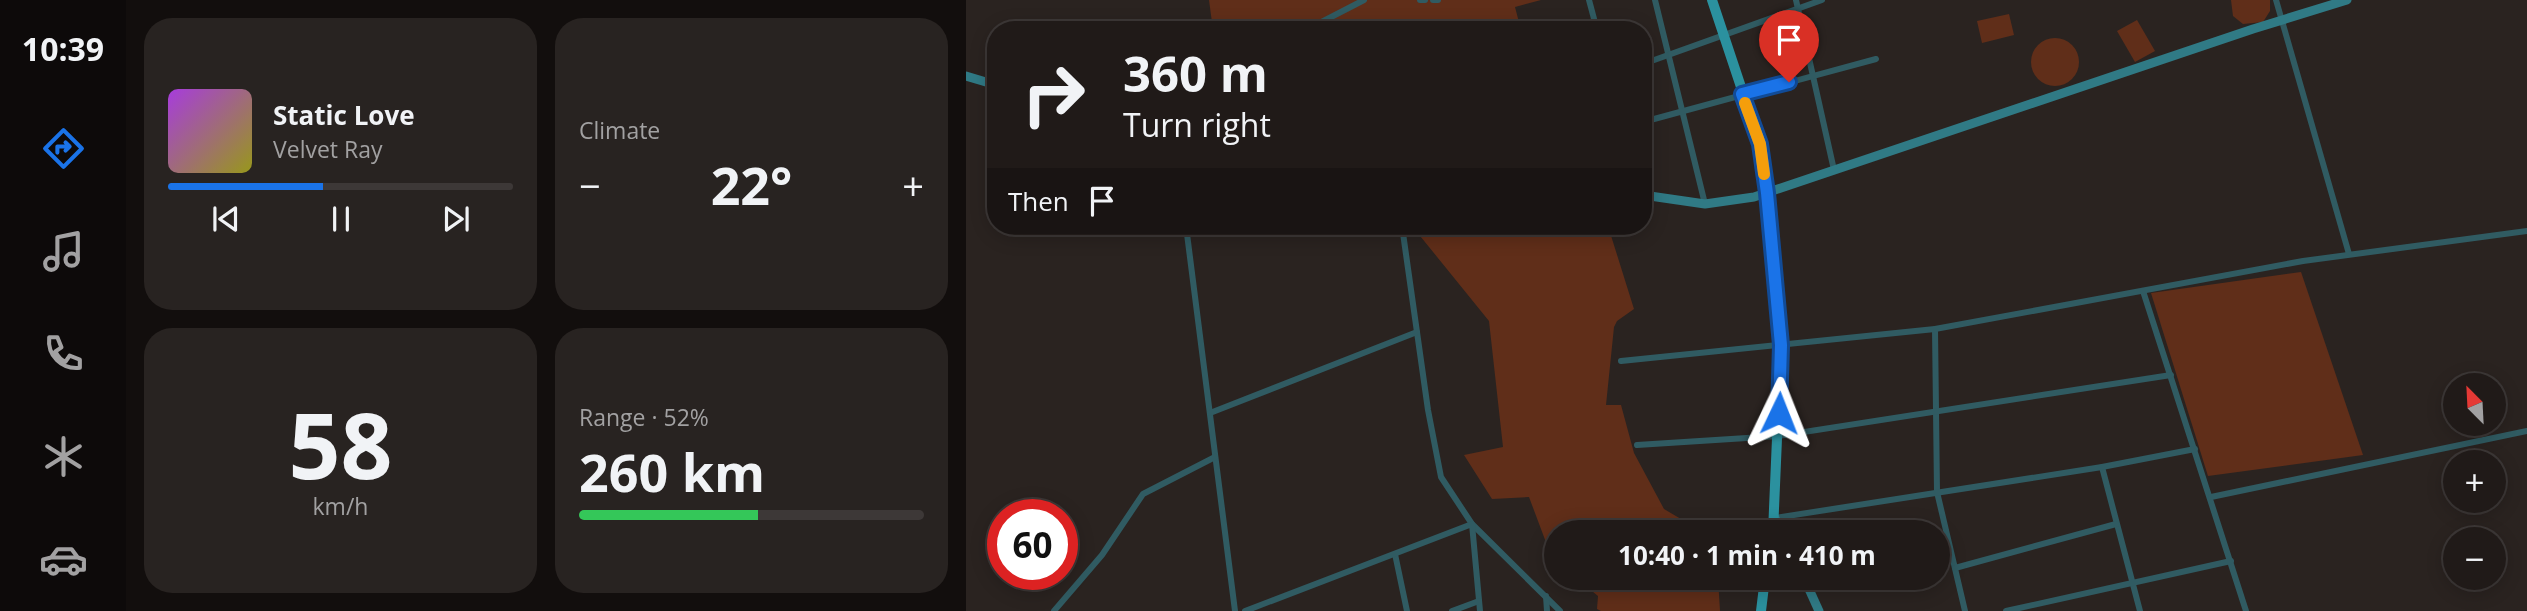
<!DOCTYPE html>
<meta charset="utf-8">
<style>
body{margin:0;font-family:"Open Sans",sans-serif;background:#282321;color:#f1f3f6;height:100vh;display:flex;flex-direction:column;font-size:26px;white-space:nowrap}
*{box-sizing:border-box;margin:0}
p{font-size:23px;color:#a2a1a2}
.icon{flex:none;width:38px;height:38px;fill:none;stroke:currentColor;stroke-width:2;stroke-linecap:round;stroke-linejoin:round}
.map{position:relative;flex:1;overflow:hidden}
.panel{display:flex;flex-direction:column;gap:18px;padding:18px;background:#120e0d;width:840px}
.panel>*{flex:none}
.banner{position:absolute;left:21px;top:21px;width:665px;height:214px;border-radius:28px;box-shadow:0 4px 18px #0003,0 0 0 2px #3d3837;background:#201a18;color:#f1f3f6;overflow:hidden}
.needle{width:46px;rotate:336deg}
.buttons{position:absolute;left:1477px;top:373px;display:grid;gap:14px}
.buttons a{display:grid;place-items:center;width:63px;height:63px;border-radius:50%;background:#201a18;box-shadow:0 4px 18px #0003,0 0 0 2px #3d3837;font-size:35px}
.speed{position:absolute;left:21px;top:499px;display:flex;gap:14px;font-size:35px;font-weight:700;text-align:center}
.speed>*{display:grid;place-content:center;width:91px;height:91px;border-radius:50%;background:#201a18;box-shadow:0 4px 18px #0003,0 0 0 2px #3d3837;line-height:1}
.speed .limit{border:10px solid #d22;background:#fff;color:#111}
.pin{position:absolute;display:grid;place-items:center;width:60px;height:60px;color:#fff;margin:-72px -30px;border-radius:50% 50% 50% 0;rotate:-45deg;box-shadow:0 0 7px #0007}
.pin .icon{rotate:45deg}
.me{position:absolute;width:77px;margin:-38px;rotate:2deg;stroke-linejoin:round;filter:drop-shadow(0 0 5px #0008)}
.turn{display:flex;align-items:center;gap:24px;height:147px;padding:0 21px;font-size:32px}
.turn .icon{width:91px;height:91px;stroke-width:2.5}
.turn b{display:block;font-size:49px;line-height:60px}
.then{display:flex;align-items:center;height:66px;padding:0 21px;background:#0003;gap:14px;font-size:26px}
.big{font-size:52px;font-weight:700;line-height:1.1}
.panel .tile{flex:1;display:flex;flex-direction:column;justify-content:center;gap:10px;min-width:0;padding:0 24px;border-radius:28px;background:#282321}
.panel .dial{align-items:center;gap:0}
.dial b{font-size:91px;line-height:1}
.song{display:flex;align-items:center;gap:21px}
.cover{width:84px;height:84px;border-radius:10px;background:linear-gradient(135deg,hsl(280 70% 55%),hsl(60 70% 35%))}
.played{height:7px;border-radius:4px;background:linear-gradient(90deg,#1a73e8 45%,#3d3837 45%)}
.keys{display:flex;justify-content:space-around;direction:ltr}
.heat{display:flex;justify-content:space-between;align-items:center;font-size:38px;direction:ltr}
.charge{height:10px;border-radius:5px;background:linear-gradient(90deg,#34c759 52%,#3d3837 0)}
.panel .tiles{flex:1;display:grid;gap:18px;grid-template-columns:repeat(2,1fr)}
.trip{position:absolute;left:578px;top:520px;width:406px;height:70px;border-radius:35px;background:#201a18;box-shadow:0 4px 18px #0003,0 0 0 2px #3d3837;font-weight:700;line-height:70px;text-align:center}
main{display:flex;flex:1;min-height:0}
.menu{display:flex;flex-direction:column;width:126px;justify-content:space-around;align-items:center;background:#0d0a0a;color:#a2a1a2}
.menu .icon{width:49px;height:49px}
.menu .active{color:#1a73e8}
.menu b{font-size:32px;color:#f1f3f6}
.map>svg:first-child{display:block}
</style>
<main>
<nav class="menu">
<b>10:39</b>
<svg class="icon active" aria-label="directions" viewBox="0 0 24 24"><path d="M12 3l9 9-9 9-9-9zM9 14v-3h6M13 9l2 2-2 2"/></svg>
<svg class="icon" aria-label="music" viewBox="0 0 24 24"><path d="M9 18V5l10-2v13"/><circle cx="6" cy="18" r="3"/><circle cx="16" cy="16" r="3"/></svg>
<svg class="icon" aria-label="phone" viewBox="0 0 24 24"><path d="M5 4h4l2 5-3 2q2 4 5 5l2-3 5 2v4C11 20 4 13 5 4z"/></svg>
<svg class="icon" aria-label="climate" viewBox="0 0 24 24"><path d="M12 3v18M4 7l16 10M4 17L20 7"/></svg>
<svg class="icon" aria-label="car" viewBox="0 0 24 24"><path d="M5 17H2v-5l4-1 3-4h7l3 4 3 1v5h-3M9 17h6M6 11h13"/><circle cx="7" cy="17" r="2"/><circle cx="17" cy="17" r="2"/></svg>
</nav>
<section class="panel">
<div class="tiles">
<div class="tile">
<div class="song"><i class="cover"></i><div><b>Static Love</b><p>Velvet Ray</p></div></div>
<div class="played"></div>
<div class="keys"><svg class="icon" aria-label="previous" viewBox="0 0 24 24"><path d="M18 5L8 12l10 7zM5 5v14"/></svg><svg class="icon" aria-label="pause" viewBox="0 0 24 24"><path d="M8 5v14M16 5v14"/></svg><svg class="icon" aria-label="next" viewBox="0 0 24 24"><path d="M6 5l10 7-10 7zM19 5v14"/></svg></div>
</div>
<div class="tile"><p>Climate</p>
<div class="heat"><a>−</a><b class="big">22°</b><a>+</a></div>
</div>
<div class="tile dial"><b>58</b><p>km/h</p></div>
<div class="tile"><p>Range · 52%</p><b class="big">260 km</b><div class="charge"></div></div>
</div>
</section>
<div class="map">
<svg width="1561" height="611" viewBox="0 0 1561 611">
<rect width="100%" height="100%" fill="#2a2320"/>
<g fill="#602e19">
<path d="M 243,0 L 575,0 L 549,7 L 555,30 L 247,30 Z"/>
<path d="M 1265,0 L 1304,0 L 1304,11 L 1297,22 L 1277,24 L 1267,16 Z"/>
<path d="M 1043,14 L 1048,35 L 1016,43 L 1011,21 Z"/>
<path d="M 1171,20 L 1189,51 L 1169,62 L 1151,31 Z"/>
<circle cx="1089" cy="62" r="24"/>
<path d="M 446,226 L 642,226 L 668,309 L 651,321 L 648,327 L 640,405 L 655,405 L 668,453 L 698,509 L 737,532 L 590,532 L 590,558 L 584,553 L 563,497 L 526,499 L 498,455 L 537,447 L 523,321 Z"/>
<path d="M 1335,272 L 1397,455 L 1242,476 L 1185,293 Z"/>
<path d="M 610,578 L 752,578 L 754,611 L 635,611 L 631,609 L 632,596 Z"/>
</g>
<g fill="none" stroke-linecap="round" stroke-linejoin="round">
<g stroke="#305b62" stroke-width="6">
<path d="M 454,0 L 459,0"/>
<path d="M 467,0 L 472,0"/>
<path d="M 623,0 L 631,30"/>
<path d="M 689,0 L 739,204"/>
<path d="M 830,0 L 868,170"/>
<path d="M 1310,0 L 1383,254"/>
<path d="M 340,30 L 398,0"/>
<path d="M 677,64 L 856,0"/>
<path d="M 677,122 L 910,59"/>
<path d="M 220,226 L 269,611"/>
<path d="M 436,226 L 462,410 L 475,477 L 506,524 L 594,611"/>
<path d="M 1177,291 L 1280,611"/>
<path d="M 969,329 L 971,492 L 999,611"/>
<path d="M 655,361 L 969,329 L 1337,261 L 1561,231"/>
<path d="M 244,413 L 451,332"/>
<path d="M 671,445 L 812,436 L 1205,375"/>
<path d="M 1136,467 L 1174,611"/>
<path d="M 1245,497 L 1561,431"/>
<path d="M 809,518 L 1136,467 L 1229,449"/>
<path d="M 429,554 L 441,611"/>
<path d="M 989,568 L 1150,524"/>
<path d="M 580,596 L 581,611"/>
<path d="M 88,611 L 136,555 L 177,494 L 249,457"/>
<path d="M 279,611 L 506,524 L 514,611"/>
<path d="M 486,611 L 513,601"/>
<path d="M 1040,611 L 1265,561"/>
</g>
<g stroke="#307a85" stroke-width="9">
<path d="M 0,76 L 30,85"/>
<path d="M 677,195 L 739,204 L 788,197 L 1287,29 L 1381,0"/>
<path d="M 809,518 L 816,532"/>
<path d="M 838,578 L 853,611"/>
</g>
<g stroke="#2b919f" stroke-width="10">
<path d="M 746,0 L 794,144 L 801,193 L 815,345 L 807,532"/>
<path d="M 795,611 L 799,578"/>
</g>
</g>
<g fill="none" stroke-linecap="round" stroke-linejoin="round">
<defs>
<path id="route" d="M 813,413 L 815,345 L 801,193 L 794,144 L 776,94 L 823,82"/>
</defs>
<use href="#route" stroke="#114b97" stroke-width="18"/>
<use href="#route" stroke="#1a73e8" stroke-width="12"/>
<path stroke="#f59e0b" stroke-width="12" d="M 779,103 L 794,144 L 798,174"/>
</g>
</svg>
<div class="buttons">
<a><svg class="needle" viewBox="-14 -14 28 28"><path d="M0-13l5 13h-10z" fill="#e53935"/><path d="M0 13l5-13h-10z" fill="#a2a1a2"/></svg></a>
<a>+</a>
<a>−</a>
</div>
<div class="speed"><div class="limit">60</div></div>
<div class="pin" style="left:823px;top:82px;background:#d93025"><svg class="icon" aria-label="arrive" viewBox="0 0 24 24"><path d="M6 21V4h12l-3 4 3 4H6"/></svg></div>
<svg class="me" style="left:813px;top:413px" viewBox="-20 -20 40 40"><path d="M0-17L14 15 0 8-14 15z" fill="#1a73e8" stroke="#fff" stroke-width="4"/></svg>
<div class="trip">10:40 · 1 min · 410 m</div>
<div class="banner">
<div class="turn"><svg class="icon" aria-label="right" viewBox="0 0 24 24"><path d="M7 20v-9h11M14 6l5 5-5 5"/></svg><div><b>360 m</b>Turn right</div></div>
<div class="then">Then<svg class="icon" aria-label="arrive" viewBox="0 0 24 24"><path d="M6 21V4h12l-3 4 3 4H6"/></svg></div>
</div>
</div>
</main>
